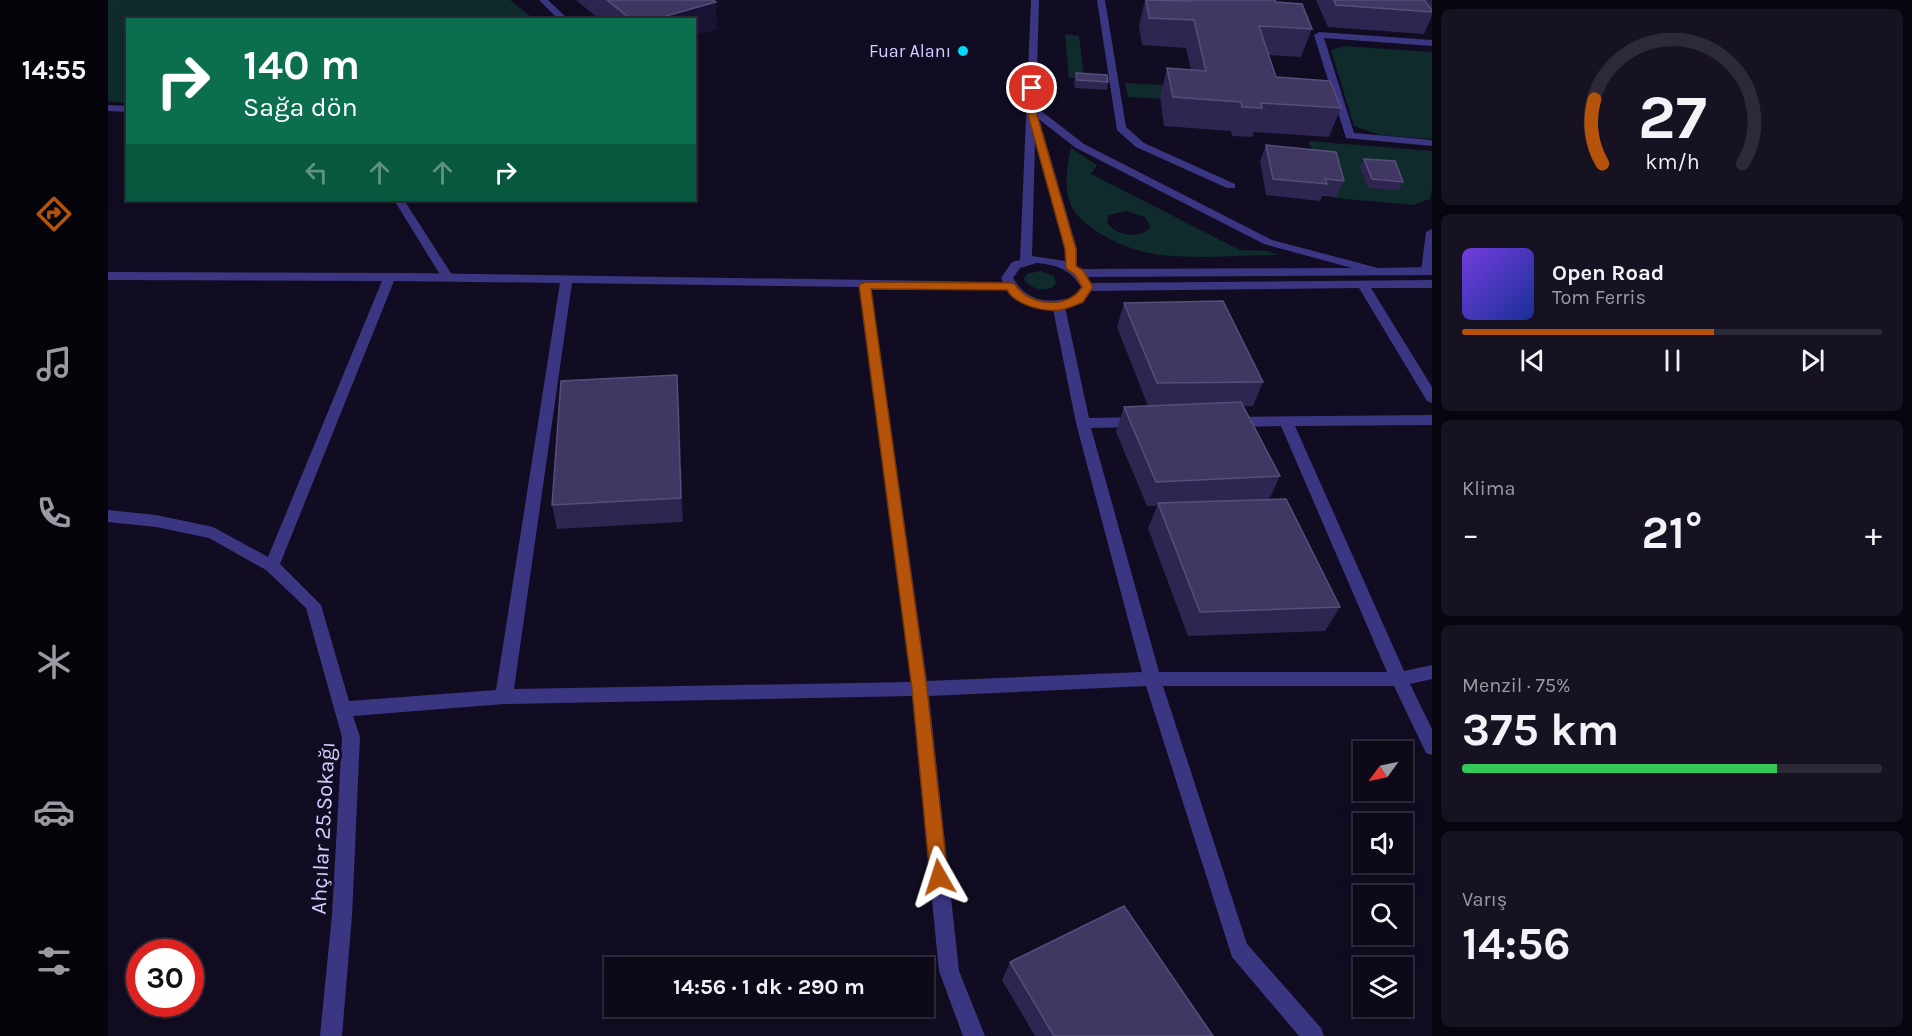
<!DOCTYPE html>
<html lang="tr">
<meta charset="utf-8">
<style>
body{margin:0;font-family:Karla,sans-serif;background:#161222;color:#f1f3f6;height:100vh;display:flex;flex-direction:column;font-size:22px;white-space:nowrap}
*{box-sizing:border-box;margin:0}
p{font-size:20px;color:#9a9aa2}
.icon{flex:none;width:33px;height:33px;fill:none;stroke:currentColor;stroke-width:2;stroke-linecap:round;stroke-linejoin:round}
.map{position:relative;flex:1;overflow:hidden}
.side{display:flex;flex-direction:column;gap:9px;padding:9px;background:#07050e;width:480px}
.side>*{flex:none}
.top-card{position:absolute;left:18px;top:18px;width:570px;height:183px;border-radius:0px;box-shadow:0 6px 24px #0002,0 0 0 2px #2d2a38;background:#0b6e4f;color:#fff;overflow:hidden}
.needle{width:39px;rotate:237deg}
.fabs{position:absolute;left:1245px;top:741px;display:grid;gap:12px}
.fabs a{display:grid;place-items:center;width:60px;height:60px;border-radius:0px;background:#0d0919;box-shadow:0 6px 24px #0002,0 0 0 2px #2d2a38;font-size:30px}
.speed{position:absolute;left:18px;top:939px;display:flex;gap:12px;font-size:30px;font-weight:700;text-align:center}
.speed>*{display:grid;place-content:center;width:78px;height:78px;border-radius:50%;background:#0d0919;box-shadow:0 6px 24px #0002,0 0 0 2px #2d2a38;line-height:1}
.speed .limit{border:9px solid #d22;background:#fff;color:#111}
.pin{position:absolute;display:grid;place-items:center;width:51px;height:51px;color:#fff;margin:-26px;border:3px solid #fff;border-radius:50%;box-shadow:0 2px 6px #0007}
.me{position:absolute;width:66px;margin:-33px;rotate:354deg;stroke-linejoin:round;filter:drop-shadow(0 0 4px #0008)}
.turn{display:flex;align-items:center;gap:21px;height:126px;padding:0 18px;font-size:27px}
.turn .icon{width:78px;height:78px;stroke-width:2.5}
.turn b{display:block;font-size:42px;line-height:51px}
.lanes{display:flex;align-items:center;height:57px;padding:0 18px;background:#0003;justify-content:center;gap:30px;direction:ltr}
.lanes .off{opacity:.35}
.big{font-size:45px;font-weight:700;line-height:1.1}
.side .widget{flex:1;display:flex;flex-direction:column;justify-content:center;gap:9px;min-width:0;padding:0 21px;border-radius:9px;background:#161222}
.side .dial{align-items:center;gap:0}
.dial svg{height:156px;overflow:visible;fill:none;stroke:#2d2a38;stroke-width:7;stroke-linecap:round;text-anchor:middle}
.dial text{fill:#f1f3f6;stroke:none}
.song{display:flex;align-items:center;gap:18px}
.cover{width:72px;height:72px;border-radius:9px;background:linear-gradient(135deg,hsl(260 70% 55%),hsl(230 70% 35%))}
.played{height:6px;border-radius:3px;background:linear-gradient(90deg,#b45309 60%,#2d2a38 60%)}
.keys{display:flex;justify-content:space-around;direction:ltr}
.heat{display:flex;justify-content:space-between;align-items:center;font-size:33px;direction:ltr}
.charge{height:9px;border-radius:4px;background:linear-gradient(90deg,#34c759 75%,#2d2a38 0)}
.trip{position:absolute;left:496px;top:957px;width:330px;height:60px;border-radius:0px;background:#0d0919;box-shadow:0 6px 24px #0002,0 0 0 2px #2d2a38;font-weight:700;line-height:60px;text-align:center}
main{display:flex;flex:1;min-height:0}
.menu{display:flex;flex-direction:column;width:108px;justify-content:space-around;align-items:center;background:#05040a;color:#9a9aa2}
.menu .icon{width:42px;height:42px}
.menu .selected{color:#b45309}
.menu b{font-size:27px;color:#f1f3f6}
.map>svg:first-child{display:block}
</style>
<main>
<nav class="menu">
<b>14:55</b>
<svg class="icon selected" aria-label="directions" viewBox="0 0 24 24"><path d="M12 3l9 9-9 9-9-9zM9 14v-3h6M13 9l2 2-2 2"/></svg>
<svg class="icon" aria-label="music" viewBox="0 0 24 24"><path d="M9 18V5l10-2v13"/><circle cx="6" cy="18" r="3"/><circle cx="16" cy="16" r="3"/></svg>
<svg class="icon" aria-label="phone" viewBox="0 0 24 24"><path d="M5 4h4l2 5-3 2q2 4 5 5l2-3 5 2v4C11 20 4 13 5 4z"/></svg>
<svg class="icon" aria-label="climate" viewBox="0 0 24 24"><path d="M12 3v18M4 7l16 10M4 17L20 7"/></svg>
<svg class="icon" aria-label="car" viewBox="0 0 24 24"><path d="M5 17H2v-5l4-1 3-4h7l3 4 3 1v5h-3M9 17h6M6 11h13"/><circle cx="7" cy="17" r="2"/><circle cx="17" cy="17" r="2"/></svg>
<svg class="icon" aria-label="filters" viewBox="0 0 24 24"><path d="M4 7h16M4 17h16"/><circle cx="9" cy="7" r="2"/><circle cx="15" cy="17" r="2"/></svg>
</nav>
<div class="map">
<svg width="1324" height="1036" viewBox="0 0 1324 1036">
<rect width="100%" height="100%" fill="#110c21"/>
<g fill="#0f2b2b" fill-rule="evenodd">
<path d="M 0,0 L 402,0 L 426,19 L 20,20 L 19,103 L 0,101 Z"/>
<path d="M 957,34 L 971,36 L 976,78 L 961,78 Z"/>
<path d="M 1236,46 L 1324,52 L 1324,139 L 1272,135 L 1246,126 L 1223,50 Z"/>
<path d="M 1017,83 L 1074,86 L 1080,100 L 1020,97 Z"/>
<path d="M 1200,141 L 1324,151 L 1324,188 L 1322,199 L 1305,205 L 1227,198 Z"/>
<path d="M 963,148 L 989,165 L 983,174 L 1132,250 L 1160,251 L 1170,255 C 1130,255 1086,260 1046,254 C 1019,250 972,229 962,203 C 956,187 959,164 963,148 ZM 1018,211 L 1037,217 L 1042,225 L 1041,229 C 1029,239 1007,236 999,222 L 1001,215 Z"/>
<path d="M 932,271 L 946,276 L 948,283 L 944,288 C 933,291 922,289 916,279 L 919,274 Z"/>
</g>
<g fill="none" stroke-linecap="round" stroke-linejoin="round">
<g fill="#3b3682" fill-rule="evenodd">
<path d="M 431,0 L 440,0 L 461,20 L 451,20 Z"/>
<path d="M 989,0 L 997,0 L 1018,127 L 1036,143 L 1127,184 L 1127,188 L 1119,188 L 1028,147 L 1009,130 Z"/>
<path d="M 1211,32 L 1324,40 L 1324,46 L 1216,38 L 1246,133 L 1324,140 L 1324,146 L 1238,138 L 1206,35 Z"/>
<path d="M 0,105 L 20,106 L 20,112 L 0,111 Z"/>
<path d="M 286,200 L 296,200 L 346,278 L 344,281 L 336,281 Z"/>
<path d="M 1324,229 L 1324,272 L 1319,275 L 1313,271 L 1318,232 Z"/>
</g>
<path fill="#3b3682" fill-rule="evenodd" d="M 923,0 L 931,0 L 928,107 L 976,144 L 1164,240 L 1270,268 L 1324,267 L 1324,275 L 978,277 L 983,283 L 1324,280 L 1324,288 L 1263,288 L 1324,387 L 1324,403 L 1319,401 L 1251,288 L 983,291 L 975,303 L 957,307 L 981,418 L 1030,417 L 1037,422 L 1030,427 L 983,428 L 1051,672 L 1279,672 L 1173,426 L 1123,427 L 1116,422 L 1123,417 L 1324,415 L 1324,425 L 1187,426 L 1296,671 L 1324,665 L 1324,679 L 1302,684 L 1324,729 L 1324,755 L 1318,753 L 1286,686 L 1055,686 L 1139,944 L 1213,1028 L 1216,1036 L 1191,1036 L 1124,957 L 1038,686 L 821,696 L 851,971 L 877,1036 L 855,1036 L 831,971 L 804,696 L 396,704 L 245,716 L 252,737 L 244,915 L 234,1036 L 212,1036 L 224,915 L 234,737 L 198,608 L 158,570 L 101,538 L 48,527 L 0,522 L 0,510 L 48,515 L 105,527 L 160,557 L 274,281 L 0,280 L 0,272 L 300,273 L 895,282 L 893,278 L 904,262 L 912,260 ZM 928,117 L 968,148 L 1156,244 L 1244,268 L 972,269 L 969,267 L 969,249 L 932,122 ZM 927,141 L 957,249 L 957,261 L 924,256 ZM 929,263 C 949,265 962,269 973,287 L 966,297 C 941,304 919,302 905,278 L 912,268 ZM 286,281 L 452,283 L 388,690 L 241,701 L 213,605 L 172,564 ZM 464,283 L 751,287 L 803,682 L 406,689 ZM 763,288 L 900,290 C 912,304 927,310 945,309 L 968,423 L 1034,672 L 819,681 Z"/>
</g>
<g fill="#2e2550">
<path d="M 468,0 L 605,0 L 609,29 L 586,36 L 586,20 L 492,20 Z"/>
<path d="M 1037,0 L 1167,0 L 1168,2 L 1204,29 L 1193,57 L 1160,55 L 1168,77 L 1233,108 L 1221,137 L 1146,132 L 1144,137 L 1124,136 L 1123,131 L 1056,126 L 1052,97 L 1059,68 L 1083,70 L 1078,48 L 1034,45 L 1031,26 Z"/>
<path d="M 1208,0 L 1324,0 L 1324,8 L 1322,8 L 1324,10 L 1324,16 L 1316,34 L 1220,27 Z"/>
<path d="M 968,73 L 1000,82 L 999,90 L 967,88 L 966,81 Z"/>
<path d="M 1158,145 L 1236,181 L 1228,197 L 1214,196 L 1212,201 L 1158,195 L 1152,161 Z"/>
<path d="M 1256,159 L 1295,182 L 1291,190 L 1260,188 L 1252,167 Z"/>
<path d="M 1016,303 L 1155,382 L 1145,406 L 1135,406 L 1172,476 L 1161,500 L 1232,607 L 1217,631 L 1080,636 L 1040,528 L 1049,506 L 1039,506 L 1008,432 L 1016,407 L 1040,406 L 1009,327 Z"/>
<path d="M 571,400 L 575,522 L 449,529 L 444,505 Z"/>
<path d="M 902,962 L 1105,1036 L 927,1036 L 894,980 Z"/>
</g>
<g fill="#1b1335">
<path d="M 608,2 L 609,29 L 586,36 L 586,20 L 544,20 Z"/>
<path d="M 569,375 L 571,400 L 575,522 L 573,498 Z"/>
</g>
<g fill="#403763" stroke="#574e7b" stroke-width="1.5">
<path d="M 499,0 L 605,0 L 608,2 L 544,20 L 524,20 Z"/>
<path d="M 1038,0 L 1082,1 L 1082,0 L 1167,0 L 1168,2 L 1194,4 L 1204,29 L 1151,26 L 1168,77 L 1222,81 L 1233,108 L 1153,103 L 1154,108 L 1134,107 L 1133,102 L 1065,97 L 1059,68 L 1098,71 L 1086,20 L 1041,18 Z"/>
<path d="M 1226,0 L 1316,0 L 1324,10 L 1324,12 L 1228,5 Z"/>
<path d="M 968,73 L 999,75 L 1000,82 L 969,80 Z"/>
<path d="M 1158,145 L 1228,152 L 1236,181 L 1217,179 L 1219,184 L 1165,179 Z"/>
<path d="M 1256,159 L 1287,161 L 1295,182 L 1264,179 Z"/>
<path d="M 1115,301 L 1155,382 L 1049,383 L 1016,303 Z"/>
<path d="M 569,375 L 573,498 L 444,505 L 453,381 Z"/>
<path d="M 1133,402 L 1172,476 L 1048,482 L 1016,407 Z"/>
<path d="M 1178,499 L 1232,607 L 1092,612 L 1050,503 Z"/>
<path d="M 1016,906 L 1105,1036 L 946,1036 L 902,962 Z"/>
</g>
<path fill="#b45309" stroke="#753606" stroke-width="1.5" d="M 920,86 L 928,88 L 927,108 L 968,249 L 968,266 L 975,270 L 985,287 L 975,302 C 968,305 959,309 952,310 C 935,312 907,305 899,290 L 763,289 L 819,689 L 840,877 L 837,883 L 831,885 L 825,883 L 822,877 L 804,689 L 751,285 L 757,282 L 903,283 L 907,284 C 920,306 960,310 974,287 L 967,275 L 958,268 L 957,249 L 918,108 Z"/>
<circle fill="#00d8f8" stroke="#110c21" stroke-width="2" cx="855" cy="51" r="6"/>
<g text-anchor="middle" dominant-baseline="central" stroke-width="6" stroke-linejoin="round" paint-order="stroke">
<g font-size="18" fill="#d4cdff" stroke="#110c21" text-anchor="end">
<text x="843" y="51">Fuar Alanı</text>
</g>
<g font-size="22" fill="#d4cdff" stroke="#110c21">
<text transform="translate(215 828) rotate(-87)">Ahçılar 25.Sokağı</text>
</g>
</g>
</svg>
<div class="fabs">
<a><svg class="needle" viewBox="-14 -14 28 28"><path d="M0-13l5 13h-10z" fill="#e53935"/><path d="M0 13l5-13h-10z" fill="#9a9aa2"/></svg></a>
<a><svg class="icon" aria-label="sound" viewBox="0 0 24 24"><path d="M4 9h4l5-4v14l-5-4H4zM17 9q2 3 0 6"/></svg></a>
<a><svg class="icon" aria-label="search" viewBox="0 0 24 24"><circle cx="10" cy="10" r="6"/><path d="M15 15l6 6"/></svg></a>
<a><svg class="icon" aria-label="layers" viewBox="0 0 24 24"><path d="M12 4l9 5-9 5-9-5zM3 14l9 5 9-5"/></svg></a>
</div>
<div class="speed"><div class="limit">30</div></div>
<div class="pin" style="left:924px;top:88px;background:#d93025"><svg class="icon" aria-label="arrive" viewBox="0 0 24 24"><path d="M6 21V4h12l-3 4 3 4H6"/></svg></div>
<svg class="me" style="left:831px;top:877px" viewBox="-20 -20 40 40"><path d="M0-17L14 15 0 8-14 15z" fill="#b45309" stroke="#fff" stroke-width="4"/></svg>
<div class="trip">14:56 · 1 dk · 290 m</div>
<div class="top-card">
<div class="turn"><svg class="icon" aria-label="right" viewBox="0 0 24 24"><path d="M7 20v-9h11M14 6l5 5-5 5"/></svg><div><b>140 m</b>Sağa dön</div></div>
<div class="lanes"><svg class="icon off" aria-label="left" viewBox="0 0 24 24"><path d="M17 20v-9H6M10 6l-5 5 5 5"/></svg><svg class="icon off" aria-label="ahead" viewBox="0 0 24 24"><path d="M12 20V5M6 11l6-6 6 6"/></svg><svg class="icon off" aria-label="ahead" viewBox="0 0 24 24"><path d="M12 20V5M6 11l6-6 6 6"/></svg><svg class="icon" aria-label="right" viewBox="0 0 24 24"><path d="M7 20v-9h11M14 6l5 5-5 5"/></svg></div>
</div>
</div>
<section class="side">
<div class="widget dial"><svg viewBox="0 0 100 80">
<path d="M14 69A42 42 0 1 1 86 69"/>
<path d="M14 69A42 42 0 0 1 10 36" stroke="#b45309"/>
<text x="50" y="56" font-size="32" font-weight="700">27</text>
<text x="50" y="72" font-size="11">km/h</text>
</svg></div>
<div class="widget">
<div class="song"><i class="cover"></i><div><b>Open Road</b><p>Tom Ferris</p></div></div>
<div class="played"></div>
<div class="keys"><svg class="icon" aria-label="previous" viewBox="0 0 24 24"><path d="M18 5L8 12l10 7zM5 5v14"/></svg><svg class="icon" aria-label="pause" viewBox="0 0 24 24"><path d="M8 5v14M16 5v14"/></svg><svg class="icon" aria-label="next" viewBox="0 0 24 24"><path d="M6 5l10 7-10 7zM19 5v14"/></svg></div>
</div>
<div class="widget"><p>Klima</p>
<div class="heat"><a>−</a><b class="big">21°</b><a>+</a></div>
</div>
<div class="widget"><p>Menzil · 75%</p><b class="big">375 km</b><div class="charge"></div></div>
<div class="widget"><p>Varış</p><b class="big">14:56</b></div>
</section>
</main>
